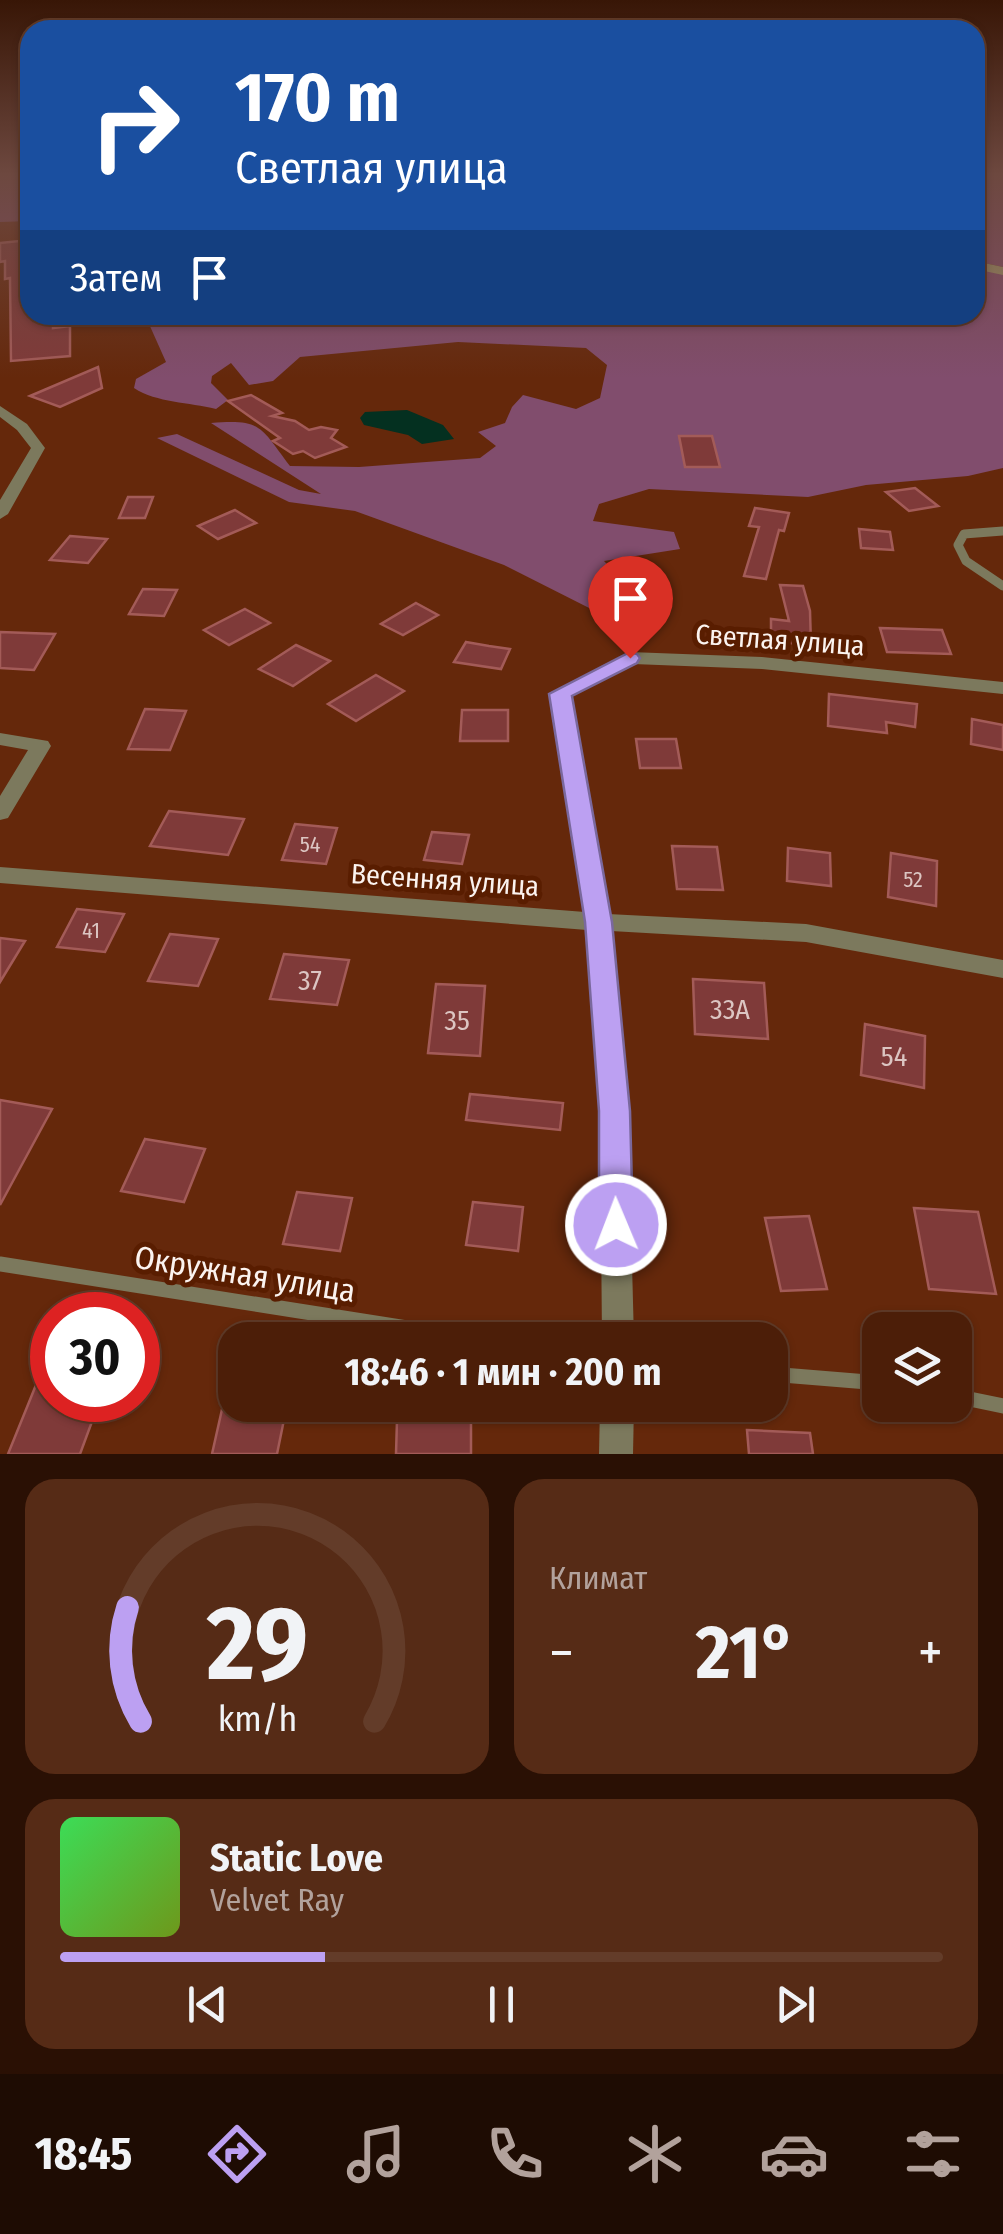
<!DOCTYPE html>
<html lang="ru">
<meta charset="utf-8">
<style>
body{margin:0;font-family:"Fira Sans Condensed",sans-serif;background:#562b16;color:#f1f3f6;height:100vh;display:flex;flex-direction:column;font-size:38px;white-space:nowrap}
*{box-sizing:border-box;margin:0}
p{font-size:32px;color:#b2a29c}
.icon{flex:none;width:55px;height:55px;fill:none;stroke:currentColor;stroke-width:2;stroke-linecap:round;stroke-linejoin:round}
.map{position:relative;height:1454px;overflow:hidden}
.side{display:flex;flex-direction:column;gap:25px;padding:25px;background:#2a1004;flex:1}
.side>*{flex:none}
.hud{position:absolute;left:20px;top:20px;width:965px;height:305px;border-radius:30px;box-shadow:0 2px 8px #0004,0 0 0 2px #633c29;background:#1a4fa0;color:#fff;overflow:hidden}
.buttons{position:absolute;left:862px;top:1312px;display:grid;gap:20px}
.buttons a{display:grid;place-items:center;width:110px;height:110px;border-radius:20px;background:#4c1e08;box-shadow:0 2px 8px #0004,0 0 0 2px #633c29;font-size:50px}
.speed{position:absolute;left:30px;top:1292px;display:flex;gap:20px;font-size:50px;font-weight:700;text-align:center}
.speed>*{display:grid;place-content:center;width:130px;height:130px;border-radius:50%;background:#4c1e08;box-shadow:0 2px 8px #0004,0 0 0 2px #633c29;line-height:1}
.speed .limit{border:15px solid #d22;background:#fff;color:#111}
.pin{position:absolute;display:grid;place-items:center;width:85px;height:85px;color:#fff;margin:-102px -42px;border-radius:50% 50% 50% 0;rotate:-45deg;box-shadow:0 0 10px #0007}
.pin .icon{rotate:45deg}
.me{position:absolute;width:110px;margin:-55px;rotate:359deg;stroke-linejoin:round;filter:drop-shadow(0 0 8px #0008)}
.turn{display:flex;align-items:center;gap:35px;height:210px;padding:0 50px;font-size:45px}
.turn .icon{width:130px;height:130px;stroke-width:2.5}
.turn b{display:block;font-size:70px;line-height:85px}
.then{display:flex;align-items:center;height:95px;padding:0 50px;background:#0003;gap:20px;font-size:38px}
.big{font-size:75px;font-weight:700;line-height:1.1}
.side .widget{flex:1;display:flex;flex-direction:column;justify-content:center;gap:15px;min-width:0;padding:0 35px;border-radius:30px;background:#562b16}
.side .dial{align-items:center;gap:0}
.dial svg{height:260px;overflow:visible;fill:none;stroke:#633c29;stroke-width:7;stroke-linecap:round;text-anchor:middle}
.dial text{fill:#f1f3f6;stroke:none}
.song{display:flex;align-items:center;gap:30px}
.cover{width:120px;height:120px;border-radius:15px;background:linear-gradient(135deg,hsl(130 70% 55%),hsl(80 70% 35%))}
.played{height:10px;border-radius:5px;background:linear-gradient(90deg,#bca0f2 30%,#633c29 30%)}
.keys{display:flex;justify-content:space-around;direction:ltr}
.heat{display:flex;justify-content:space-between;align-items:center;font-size:55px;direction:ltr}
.side .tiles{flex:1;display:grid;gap:25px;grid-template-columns:1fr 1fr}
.widget:last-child{grid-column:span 2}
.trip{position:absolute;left:218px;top:1322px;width:570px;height:100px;border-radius:30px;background:#4c1e08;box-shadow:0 2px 8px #0004,0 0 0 2px #633c29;font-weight:700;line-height:100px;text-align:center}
.menu{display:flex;height:160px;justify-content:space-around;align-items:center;background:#1e0c03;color:#b2a29c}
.menu .icon{width:70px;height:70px}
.menu .current{color:#bca0f2}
.menu b{font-size:45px;color:#f1f3f6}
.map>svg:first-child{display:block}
</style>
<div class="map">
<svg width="1003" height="1454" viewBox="0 0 1003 1454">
<rect width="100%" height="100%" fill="#65280b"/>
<g fill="#814d6d">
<path d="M 0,174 L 30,174 L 30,221 L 0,222 Z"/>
<path d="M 975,174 L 1003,174 L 1003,267 L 975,261 Z"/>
<path d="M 975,268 L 1003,274 L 1003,468 L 968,476 L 866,485 L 808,497 L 649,489 L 599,504 L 593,521 L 674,532 L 680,549 L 604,561 L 649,609 L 651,626 L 603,615 L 504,565 L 355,511 L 289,502 L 157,438 L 177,434 L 299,490 L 321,494 L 211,423 C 263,419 260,427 290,466 L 359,467 L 480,458 L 496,446 L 478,432 L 505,423 L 512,407 L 523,395 L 576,409 L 600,398 L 607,365 L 586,348 L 458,342 L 300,357 L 273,381 L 249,385 L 231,363 L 212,376 L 211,383 L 228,400 L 216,409 C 189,402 157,403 134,388 L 136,379 L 166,362 L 145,315 L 975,315 Z"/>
</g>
<path fill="#043020" d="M 407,410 L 443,425 L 454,439 L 422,444 L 408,435 L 364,425 L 360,418 L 365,412 Z"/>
<g fill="#7f3a39" stroke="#a35b58" stroke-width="2.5">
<path d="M 19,241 L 21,252 L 30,252 L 30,315 L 53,315 L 53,328 L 70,326 L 70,356 L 11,361 L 10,278 L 5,279 L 5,261 L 0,262 L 0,243 Z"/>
<path d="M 98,367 L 102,388 L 60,407 L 30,396 Z"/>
<path d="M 251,395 L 282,413 L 272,416 L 295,421 L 309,430 L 321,427 L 337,430 L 331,438 L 346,447 L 315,458 L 303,451 L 293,454 L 273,441 L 280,438 L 228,401 Z"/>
<path d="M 679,436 L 712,436 L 720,467 L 685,467 Z"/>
<path d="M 915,488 L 938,506 L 909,511 L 886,492 Z"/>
<path d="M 128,497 L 153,497 L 145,518 L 119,518 Z"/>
<path d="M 755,508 L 789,513 L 784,531 L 779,530 L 766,579 L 744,576 L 759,527 L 749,526 Z"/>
<path d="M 235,510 L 256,523 L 218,539 L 198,526 Z"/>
<path d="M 859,529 L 890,532 L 893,550 L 861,548 Z"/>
<path d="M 70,536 L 107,539 L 88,563 L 50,560 Z"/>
<path d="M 780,585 L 803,586 L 810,611 L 811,645 L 771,641 L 771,619 L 789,621 Z"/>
<path d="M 143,589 L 177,590 L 164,616 L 129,614 Z"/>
<path d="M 416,603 L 438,615 L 403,635 L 381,624 Z"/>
<path d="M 245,609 L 270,623 L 229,645 L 204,630 Z"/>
<path d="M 880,628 L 942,630 L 951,654 L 887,652 Z"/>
<path d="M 0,632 L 55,634 L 34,670 L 0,668 Z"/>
<path d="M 466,642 L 489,646 L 510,649 L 501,669 L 454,662 Z"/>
<path d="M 296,645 L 330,661 L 293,686 L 259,669 Z"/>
<path d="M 376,675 L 404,691 L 356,721 L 328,704 Z"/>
<path d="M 829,694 L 917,704 L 915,727 L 886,722 L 887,733 L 828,726 Z"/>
<path d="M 145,709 L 186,711 L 170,750 L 128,749 Z"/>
<path d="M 462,710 L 508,710 L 508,741 L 460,741 Z"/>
<path d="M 972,719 L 1003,725 L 1003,750 L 971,744 Z"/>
<path d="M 636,739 L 676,739 L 681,768 L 640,768 Z"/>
<path d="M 169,811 L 244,819 L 228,855 L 150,846 Z"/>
<path d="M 295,824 L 337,828 L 326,864 L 282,860 Z"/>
<path d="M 432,832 L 469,835 L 462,864 L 424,860 Z"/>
<path d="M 672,846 L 717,847 L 723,890 L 677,889 Z"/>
<path d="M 788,848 L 830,853 L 831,886 L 787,881 Z"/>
<path d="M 891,853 L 937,861 L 936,906 L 888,897 Z"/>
<path d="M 77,909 L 124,914 L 105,952 L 57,947 Z"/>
<path d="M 170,934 L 218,939 L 198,986 L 148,981 Z"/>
<path d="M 0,938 L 25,941 L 0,982 Z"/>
<path d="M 284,954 L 349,960 L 337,1005 L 270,999 Z"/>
<path d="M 693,979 L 764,983 L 768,1039 L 695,1034 Z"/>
<path d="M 436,984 L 485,986 L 480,1056 L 428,1053 Z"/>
<path d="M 865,1024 L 925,1036 L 924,1088 L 861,1075 Z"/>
<path d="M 470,1094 L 563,1103 L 560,1130 L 466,1120 Z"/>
<path d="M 0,1100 L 52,1109 L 0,1205 Z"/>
<path d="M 145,1139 L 205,1149 L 184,1202 L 121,1191 Z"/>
<path d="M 297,1192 L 352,1198 L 340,1251 L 283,1244 Z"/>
<path d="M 473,1202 L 523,1207 L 518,1251 L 466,1245 Z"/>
<path d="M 914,1208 L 978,1212 L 996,1294 L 929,1289 Z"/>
<path d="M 809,1216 L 827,1289 L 781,1291 L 765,1218 Z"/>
<path d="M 36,1385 L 52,1388 L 52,1400 L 100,1400 L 80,1454 L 8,1454 Z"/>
<path d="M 223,1405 L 287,1405 L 277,1454 L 212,1454 Z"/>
<path d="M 471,1418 L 471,1454 L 396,1454 L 397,1420 Z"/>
<path d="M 747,1430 L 810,1433 L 813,1454 L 749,1454 Z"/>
</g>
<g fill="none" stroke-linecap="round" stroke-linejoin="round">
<path stroke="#7c795d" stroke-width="9" d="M 1003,531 L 964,534 L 958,545 L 966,561 L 1003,586"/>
<g stroke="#7c795d" stroke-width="15">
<path d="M 0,1264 L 483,1340"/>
<path d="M 770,1374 L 880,1383"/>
<path d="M 955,1396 L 1003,1406"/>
</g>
<g fill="#7c795d" fill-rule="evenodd">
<path d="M 0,406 L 27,424 L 45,448 L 8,514 L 0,519 L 0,500 L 31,448 L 17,430 L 0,417 Z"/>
<path d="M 630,652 L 762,657 L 1003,682 L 1003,694 L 762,669 L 633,664 L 570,695 L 608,914 L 806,924 L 1003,960 L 1003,978 L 806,942 L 611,931 L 628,1111 L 634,1340 L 602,1340 L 600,1111 L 587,930 L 0,883 L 0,867 L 585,912 L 550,693 Z"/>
<path d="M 0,733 L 48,741 L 51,746 L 8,818 L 0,820 L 0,796 L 28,750 L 0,745 Z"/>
<path d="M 600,1405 L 634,1405 L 633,1454 L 599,1454 Z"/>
</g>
<path fill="#9f9a6c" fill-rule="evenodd" d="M 975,261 L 1003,267 L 1003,275 L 975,269 Z"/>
</g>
<linearGradient id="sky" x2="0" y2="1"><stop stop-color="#381606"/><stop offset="0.46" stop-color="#6d483f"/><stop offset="1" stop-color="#6d483f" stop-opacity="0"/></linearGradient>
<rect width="1003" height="378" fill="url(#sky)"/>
<path fill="#bca0f2" stroke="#7a689d" stroke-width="2.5" d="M 630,652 L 637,654 L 640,658 L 637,663 L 572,696 L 612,922 L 630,1111 L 633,1225 L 628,1236 L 616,1241 L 604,1236 L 599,1225 L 599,1111 L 585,922 L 549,694 Z"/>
<g text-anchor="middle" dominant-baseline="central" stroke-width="10" stroke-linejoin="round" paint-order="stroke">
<g font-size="22" fill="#dcc5c2">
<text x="310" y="844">54</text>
<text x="913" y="879">52</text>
<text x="91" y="930">41</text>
</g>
<g font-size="28" fill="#fbf3ef" stroke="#591d00">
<text transform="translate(780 640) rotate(4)">Светлая улица</text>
<text transform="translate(445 880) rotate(4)">Весенняя улица</text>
</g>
<g font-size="28" fill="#dcc5c2">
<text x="310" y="980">37</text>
<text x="730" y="1009">33А</text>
<text x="457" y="1020">35</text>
<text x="894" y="1056">54</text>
</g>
<g font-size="32" fill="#fbf3ef" stroke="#591d00">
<text transform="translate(245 1274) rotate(9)">Окружная улица</text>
</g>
</g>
</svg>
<div class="buttons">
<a><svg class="icon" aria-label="layers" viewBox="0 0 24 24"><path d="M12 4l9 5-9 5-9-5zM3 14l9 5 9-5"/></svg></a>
</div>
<div class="speed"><div class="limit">30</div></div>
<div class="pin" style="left:630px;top:658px;background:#d93025"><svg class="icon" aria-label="arrive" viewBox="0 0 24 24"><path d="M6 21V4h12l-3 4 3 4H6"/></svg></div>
<svg class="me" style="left:616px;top:1225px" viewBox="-20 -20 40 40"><circle r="17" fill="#bca0f2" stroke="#fff" stroke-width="3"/><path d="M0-11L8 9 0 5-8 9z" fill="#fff"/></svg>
<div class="trip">18:46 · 1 мин · 200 m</div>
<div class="hud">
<div class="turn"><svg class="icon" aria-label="right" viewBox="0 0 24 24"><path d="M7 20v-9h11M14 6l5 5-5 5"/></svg><div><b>170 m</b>Светлая улица</div></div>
<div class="then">Затем<svg class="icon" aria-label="arrive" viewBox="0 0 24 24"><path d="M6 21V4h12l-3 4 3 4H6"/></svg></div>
</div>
</div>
<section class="side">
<div class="tiles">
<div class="widget dial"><svg viewBox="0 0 100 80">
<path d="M14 69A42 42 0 1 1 86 69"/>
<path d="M14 69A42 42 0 0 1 10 34" stroke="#bca0f2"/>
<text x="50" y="56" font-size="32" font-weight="700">29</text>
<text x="50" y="72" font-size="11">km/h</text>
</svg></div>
<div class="widget"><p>Климат</p>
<div class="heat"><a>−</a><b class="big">21°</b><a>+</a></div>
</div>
<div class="widget">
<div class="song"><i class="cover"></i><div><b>Static Love</b><p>Velvet Ray</p></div></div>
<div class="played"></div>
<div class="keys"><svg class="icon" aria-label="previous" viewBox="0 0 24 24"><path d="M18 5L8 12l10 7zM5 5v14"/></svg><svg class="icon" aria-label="pause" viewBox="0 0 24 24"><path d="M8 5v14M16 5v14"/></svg><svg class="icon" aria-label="next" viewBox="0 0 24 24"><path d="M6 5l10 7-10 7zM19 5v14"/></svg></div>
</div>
</div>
</section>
<nav class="menu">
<b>18:45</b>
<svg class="icon current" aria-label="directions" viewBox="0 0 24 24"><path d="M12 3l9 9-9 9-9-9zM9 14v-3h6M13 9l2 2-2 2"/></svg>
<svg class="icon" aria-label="music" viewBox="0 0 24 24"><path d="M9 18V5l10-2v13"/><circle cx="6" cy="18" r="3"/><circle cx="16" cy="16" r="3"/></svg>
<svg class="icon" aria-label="phone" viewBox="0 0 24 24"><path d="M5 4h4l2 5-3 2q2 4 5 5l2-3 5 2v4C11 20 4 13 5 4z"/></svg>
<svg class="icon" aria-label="climate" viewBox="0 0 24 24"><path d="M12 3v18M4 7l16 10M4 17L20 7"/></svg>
<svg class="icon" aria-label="car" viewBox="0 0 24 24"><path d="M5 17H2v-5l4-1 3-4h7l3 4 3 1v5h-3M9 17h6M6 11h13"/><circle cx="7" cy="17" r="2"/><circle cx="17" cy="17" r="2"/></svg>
<svg class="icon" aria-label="filters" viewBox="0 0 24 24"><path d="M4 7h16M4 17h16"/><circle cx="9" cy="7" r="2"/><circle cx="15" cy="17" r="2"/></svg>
</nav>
